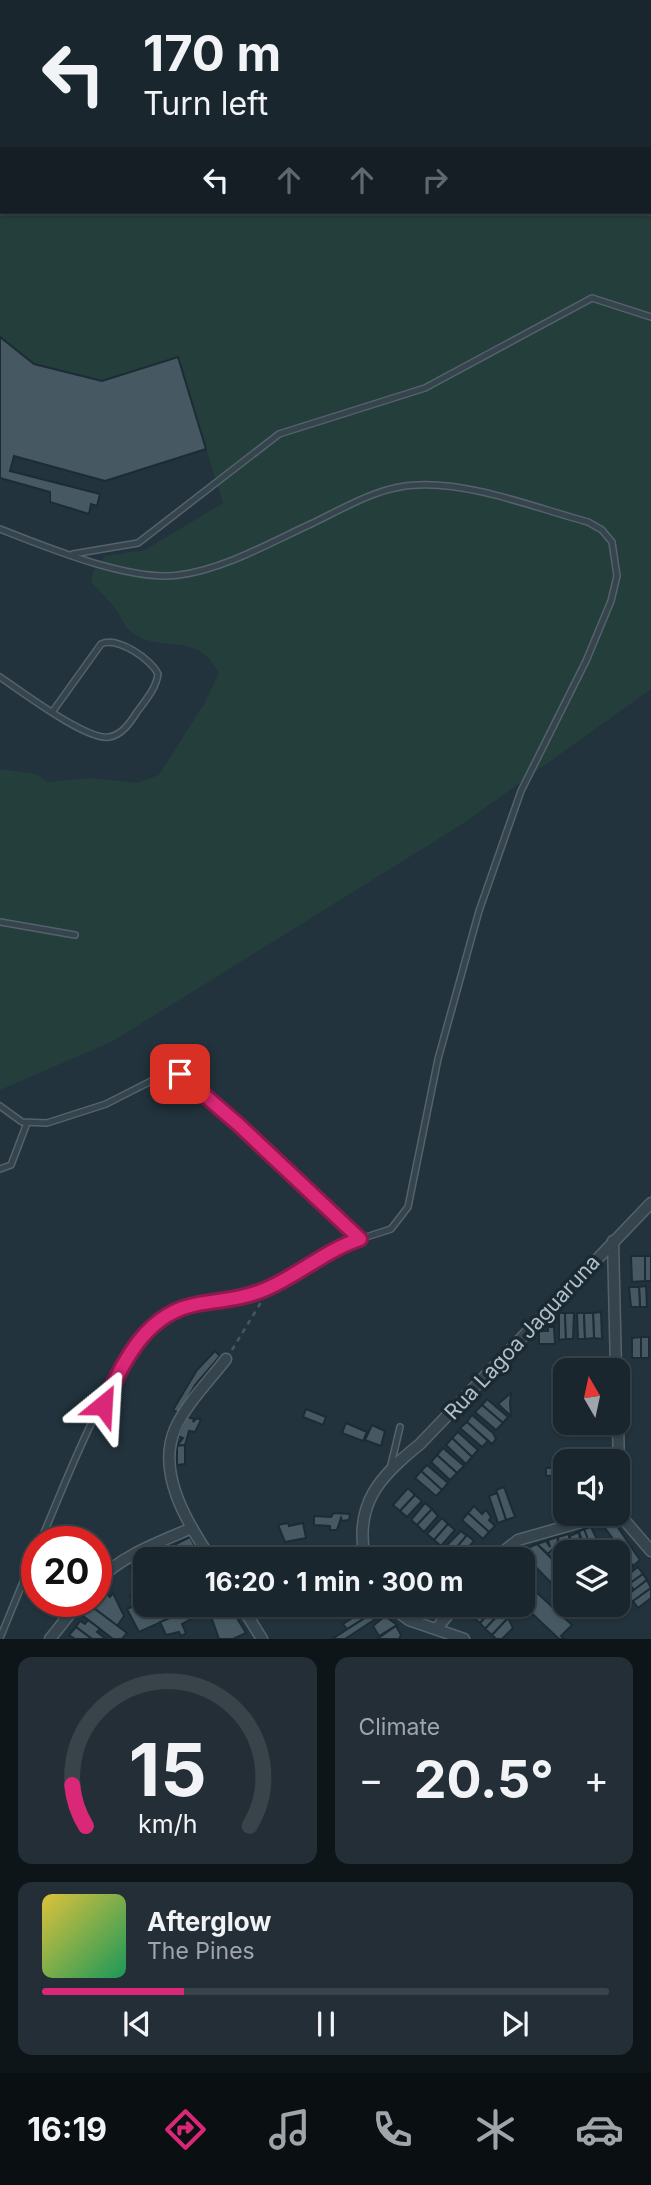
<!DOCTYPE html>
<meta charset="utf-8">
<style>
body{margin:0;font-family:Inter,sans-serif;background:#232e36;color:#f1f3f6;height:100vh;display:flex;flex-direction:column;font-size:26px;white-space:nowrap}
*{box-sizing:border-box;margin:0}
p{font-size:23px;color:#9fa5aa}
.icon{flex:none;width:38px;height:38px;fill:none;stroke:currentColor;stroke-width:2;stroke-linecap:round;stroke-linejoin:round}
.map{position:relative;height:1639px;overflow:hidden}
.panel{display:flex;flex-direction:column;gap:18px;padding:18px;background:#0e1519;flex:1}
.panel>*{flex:none}
.banner{position:absolute;left:0px;top:0px;width:651px;height:214px;box-shadow:0 2px 5px #0004,0 0 0 2px #38434a;background:#1a262e;color:#f1f3f6;overflow:hidden}
.needle{width:46px;rotate:351deg}
.buttons{position:absolute;left:553px;top:1358px;display:grid;gap:14px}
.buttons a{display:grid;place-items:center;width:77px;height:77px;border-radius:14px;background:#1a262e;box-shadow:0 2px 5px #0004,0 0 0 2px #38434a;font-size:35px}
.speed{position:absolute;left:21px;top:1526px;display:flex;gap:14px;font-size:35px;font-weight:700;text-align:center}
.speed>*{display:grid;place-content:center;width:91px;height:91px;border-radius:50%;background:#1a262e;box-shadow:0 2px 5px #0004,0 0 0 2px #38434a;line-height:1}
.speed .limit{border:10px solid #d22;background:#fff;color:#111}
.pin{position:absolute;display:grid;place-items:center;width:60px;height:60px;color:#fff;margin:-30px;border-radius:14px;box-shadow:0 4px 10px #0006}
.me{position:absolute;width:77px;margin:-38px;rotate:27deg;stroke-linejoin:round;filter:drop-shadow(0 0 5px #0008)}
.turn{display:flex;align-items:center;gap:24px;height:147px;padding:0 28px;font-size:32px}
.turn .icon{width:91px;height:91px;stroke-width:2.5}
.turn b{display:block;font-size:49px;line-height:60px}
.lanes{display:flex;align-items:center;height:66px;padding:0 28px;background:#0003;justify-content:center;gap:35px;direction:ltr}
.lanes .off{opacity:.35}
.big{font-size:52px;font-weight:700;line-height:1.1}
.panel .widget{flex:1;display:flex;flex-direction:column;justify-content:center;gap:10px;min-width:0;padding:0 24px;border-radius:14px;background:#232e36}
.panel .dial{align-items:center;gap:0}
.dial svg{height:182px;overflow:visible;fill:none;stroke:#38434a;stroke-width:7;stroke-linecap:round;text-anchor:middle}
.dial text{fill:#f1f3f6;stroke:none}
.song{display:flex;align-items:center;gap:21px}
.cover{width:84px;height:84px;border-radius:10px;background:linear-gradient(135deg,hsl(50 70% 55%),hsl(150 70% 35%))}
.played{height:7px;border-radius:4px;background:linear-gradient(90deg,#db2777 25%,#38434a 25%)}
.keys{display:flex;justify-content:space-around;direction:ltr}
.heat{display:flex;justify-content:space-between;align-items:center;font-size:38px;direction:ltr}
.panel .tiles{flex:1;display:grid;gap:18px;grid-template-columns:1fr 1fr}
.widget:last-child{grid-column:span 2}
.trip{position:absolute;left:133px;top:1547px;width:402px;height:70px;border-radius:14px;background:#1a262e;box-shadow:0 2px 5px #0004,0 0 0 2px #38434a;font-weight:700;line-height:70px;text-align:center}
.tabs{display:flex;height:112px;justify-content:space-around;align-items:center;background:#0a0f12;color:#9fa5aa}
.tabs .icon{width:49px;height:49px}
.tabs .selected{color:#db2777}
.tabs b{font-size:32px;color:#f1f3f6}
.map>svg:first-child{display:block}
</style>
<div class="map">
<svg width="651" height="1639" viewBox="0 0 651 1639">
<rect width="100%" height="100%" fill="#22333d"/>
<path fill="#243e3c" fill-rule="evenodd" d="M 0,0 L 651,0 L 651,689 L 464,823 L 113,1041 L 0,1090 L 0,769 L 36,774 L 48,782 L 92,778 L 137,783 L 159,775 L 204,704 L 219,673 C 196,628 161,657 129,630 C 123,625 121,616 117,611 C 109,600 99,591 91,582 L 93,572 L 105,556 L 145,550 L 223,503 L 178,358 L 102,381 L 34,364 L 0,337 ZM 2,2 L 649,2 L 649,212 L 2,212 Z"/>
<g fill="#465963" stroke="#1d2b34" stroke-width="2">
<path d="M 0,337 L 34,364 L 102,381 L 178,357 L 206,449 L 105,481 L 14,456 L 10,471 L 100,494 L 97,506 L 91,504 L 89,514 L 50,502 L 50,492 L 0,478 Z"/>
<path d="M 631,1256 L 645,1256 L 645,1281 L 632,1282 Z"/>
<rect x="645" y="1256" width="6" height="25"/>
<path d="M 646,1286 L 647,1307 L 640,1307 L 639,1287 Z"/>
<path d="M 629,1287 L 639,1287 L 640,1307 L 631,1307 Z"/>
<path d="M 601,1312 L 602,1339 L 594,1338 L 593,1313 Z"/>
<path d="M 559,1313 L 565,1313 L 566,1339 L 559,1340 Z"/>
<path d="M 565,1313 L 574,1313 L 573,1339 L 566,1339 Z"/>
<path d="M 577,1313 L 584,1313 L 585,1339 L 578,1339 Z"/>
<path d="M 584,1313 L 593,1313 L 594,1338 L 585,1339 Z"/>
<path d="M 548,1327 L 554,1327 L 555,1344 L 539,1344 L 539,1331 L 548,1331 Z"/>
<rect x="641" y="1337" width="8" height="21"/>
<path d="M 641,1337 L 641,1358 L 632,1358 L 632,1338 Z"/>
<path d="M 215,1351 L 220,1356 L 195,1385 L 179,1413 L 173,1410 L 197,1370 Z"/>
<path d="M 511,1393 L 510,1403 L 511,1416 L 498,1404 Z"/>
<path d="M 487,1399 L 508,1417 L 503,1423 L 482,1405 Z"/>
<path d="M 482,1405 L 503,1423 L 496,1430 L 475,1412 Z"/>
<path d="M 306,1409 L 326,1417 L 323,1425 L 303,1417 Z"/>
<path d="M 472,1415 L 493,1433 L 496,1439 L 492,1444 L 467,1422 Z"/>
<path d="M 187,1417 L 194,1419 L 193,1422 L 197,1418 L 201,1420 L 195,1432 L 189,1431 L 185,1445 L 177,1446 L 183,1438 L 178,1436 Z"/>
<path d="M 467,1422 L 488,1441 L 482,1447 L 460,1428 Z"/>
<path d="M 346,1423 L 367,1432 L 363,1441 L 342,1433 Z"/>
<path d="M 372,1425 L 385,1431 L 381,1446 L 365,1440 Z"/>
<path d="M 458,1432 L 478,1450 L 472,1457 L 452,1438 Z"/>
<path d="M 452,1438 L 472,1457 L 466,1464 L 446,1445 Z"/>
<path d="M 185,1445 L 185,1464 L 177,1465 L 177,1446 Z"/>
<path d="M 443,1448 L 464,1466 L 457,1473 L 437,1455 Z"/>
<path d="M 437,1455 L 457,1473 L 450,1480 L 431,1462 Z"/>
<path d="M 427,1465 L 448,1483 L 442,1490 L 421,1471 Z"/>
<path d="M 565,1467 L 565,1475 L 546,1476 L 546,1468 Z"/>
<path d="M 421,1471 L 442,1490 L 436,1496 L 415,1478 Z"/>
<path d="M 504,1487 L 515,1517 L 506,1520 L 496,1490 Z"/>
<path d="M 408,1488 L 415,1495 L 400,1511 L 393,1505 Z"/>
<path d="M 497,1493 L 506,1520 L 498,1523 L 489,1496 Z"/>
<path d="M 415,1495 L 422,1501 L 407,1517 L 400,1511 Z"/>
<path d="M 425,1503 L 432,1509 L 417,1525 L 411,1520 Z"/>
<path d="M 474,1506 L 482,1514 L 486,1510 L 491,1517 L 489,1520 L 495,1526 L 489,1532 L 468,1513 Z"/>
<path d="M 432,1509 L 438,1516 L 424,1532 L 417,1525 Z"/>
<path d="M 334,1513 L 350,1514 L 349,1520 L 342,1521 L 341,1518 L 337,1530 L 330,1530 L 330,1526 L 314,1525 L 314,1516 L 331,1517 Z"/>
<path d="M 468,1513 L 489,1532 L 483,1539 L 462,1520 Z"/>
<path d="M 442,1518 L 448,1524 L 434,1540 L 427,1534 Z"/>
<path d="M 613,1520 L 640,1560 L 633,1566 L 602,1524 Z"/>
<path d="M 288,1523 L 289,1526 L 303,1523 L 306,1538 L 285,1542 L 278,1525 Z"/>
<path d="M 448,1524 L 455,1530 L 441,1546 L 434,1540 Z"/>
<path d="M 591,1527 L 602,1550 L 601,1552 L 590,1552 L 584,1529 Z"/>
<path d="M 584,1529 L 591,1547 L 590,1552 L 581,1550 L 582,1540 L 579,1532 L 576,1533 Z"/>
<path d="M 461,1531 L 467,1536 L 450,1555 L 443,1549 Z"/>
<path d="M 579,1532 L 581,1552 L 572,1552 L 570,1536 Z"/>
<path d="M 569,1534 L 569,1552 L 563,1553 L 563,1548 L 559,1548 L 558,1537 Z"/>
<path d="M 467,1535 L 474,1541 L 458,1559 L 455,1559 L 450,1555 Z"/>
<path d="M 190,1537 L 202,1559 L 145,1559 L 145,1601 L 134,1606 L 130,1595 L 141,1591 L 130,1567 Z"/>
<path d="M 558,1537 L 557,1547 L 548,1554 L 537,1544 L 546,1541 L 550,1547 L 548,1540 Z"/>
<path d="M 537,1544 L 565,1572 L 565,1597 L 520,1551 Z"/>
<path d="M 478,1549 L 482,1553 L 488,1551 L 490,1554 L 485,1559 L 461,1559 L 467,1553 L 471,1557 Z"/>
<path d="M 553,1549 L 565,1560 L 565,1570 L 548,1554 Z"/>
<path d="M 618,1557 L 623,1560 L 622,1563 L 627,1558 L 633,1566 L 619,1577 Z"/>
<path d="M 638,1567 L 643,1574 L 625,1587 L 620,1581 Z"/>
<path d="M 643,1574 L 647,1580 L 634,1590 L 629,1584 Z"/>
<path d="M 523,1580 L 572,1625 L 561,1636 L 564,1639 L 559,1639 L 523,1605 Z"/>
<path d="M 647,1580 L 651,1588 L 619,1612 L 613,1606 Z"/>
<path d="M 651,1588 L 651,1598 L 638,1608 L 633,1601 Z"/>
<path d="M 103,1590 L 110,1597 L 113,1593 L 124,1616 L 117,1626 L 91,1606 Z"/>
<path d="M 145,1601 L 151,1609 L 166,1605 L 185,1605 L 188,1610 L 139,1632 L 127,1609 Z"/>
<path d="M 207,1605 L 229,1605 L 246,1633 L 233,1639 L 219,1639 Z"/>
<path d="M 373,1605 L 379,1609 L 347,1629 L 343,1624 Z"/>
<path d="M 486,1605 L 492,1610 L 480,1623 L 474,1618 Z"/>
<path d="M 91,1606 L 127,1633 L 122,1639 L 113,1639 L 83,1616 Z"/>
<path d="M 379,1609 L 383,1614 L 345,1639 L 332,1639 Z"/>
<path d="M 492,1610 L 498,1615 L 485,1629 L 480,1623 Z"/>
<path d="M 187,1611 L 191,1619 L 182,1624 L 186,1633 L 181,1636 L 179,1632 L 166,1635 L 160,1622 Z"/>
<path d="M 499,1614 L 508,1618 L 492,1635 L 485,1629 Z"/>
<path d="M 385,1616 L 397,1625 L 379,1636 L 373,1626 Z"/>
<path d="M 508,1618 L 513,1628 L 502,1639 L 496,1639 L 492,1635 Z"/>
<path d="M 88,1620 L 100,1629 L 97,1632 L 106,1639 L 92,1639 L 76,1627 L 80,1621 L 85,1624 Z"/>
<path d="M 396,1626 L 401,1635 L 399,1639 L 377,1639 Z"/>
<path d="M 76,1627 L 92,1639 L 75,1639 L 69,1635 Z"/>
</g>
<g fill="none" stroke-linecap="round" stroke-linejoin="round">
<defs>
<g id="lane">
<path d="M 0,529 C 46,547 130,582 179,575 C 225,569 271,542 313,523 C 346,507 380,486 417,485 C 471,482 536,508 588,522 L 602,530 L 612,542 L 617,576 L 611,601 L 586,661 L 521,791 L 479,911 L 438,1059 L 408,1207 L 391,1229 L 360,1239 L 239,1125 L 179,1074 L 163,1075 L 106,1104 L 47,1123 L 22,1122 L 0,1106"/>
<path d="M 73,554 L 138,543 L 279,434 L 425,388 L 592,298 L 651,317"/>
<path d="M 0,677 C 21,691 87,741 109,737 C 122,735 130,723 137,712 C 145,701 156,689 158,674 C 151,659 117,636 101,644 L 53,711"/>
<path d="M 0,922 L 75,935"/>
<path d="M 0,1169 L 11,1165 L 27,1123"/>
<path d="M 390,1469 L 400,1427"/>
<path d="M 40,1542 C 67,1481 116,1340 174,1311 C 203,1297 237,1302 267,1289 C 299,1274 326,1250 360,1239"/>
<path d="M 0,1638 L 37,1548"/>
</g>
<g id="street">
<path d="M 613,1241 L 616,1370"/>
<path d="M 618,1423 L 620,1515"/>
<path d="M 211,1559 C 188,1523 156,1474 175,1429 C 186,1404 210,1380 226,1359"/>
<path d="M 365,1559 C 354,1504 379,1477 420,1444 L 651,1203"/>
<path d="M 494,1559 L 518,1540 L 609,1514 L 620,1515 L 651,1551"/>
<path d="M 96,1582 C 123,1555 157,1543 192,1528"/>
<path d="M 241,1605 L 262,1639"/>
<path d="M 388,1605 L 409,1620 L 464,1639"/>
<path d="M 437,1628 L 456,1605"/>
<path d="M 50,1639 L 80,1601"/>
</g>
</defs>
<use href="#lane" stroke="#54626b" stroke-width="8"/>
<use href="#street" stroke="#54626b" stroke-width="13"/>
<path stroke="#425a58" stroke-width="2.5" stroke-dasharray="5 5" stroke-linecap="butt" d="M 232,1350 L 263,1299"/>
<use href="#lane" stroke="#36444d" stroke-width="5"/>
<use href="#street" stroke="#36444d" stroke-width="10"/>
</g>
<g fill="none" stroke-linecap="round" stroke-linejoin="round">
<defs>
<path id="route" d="M 103,1405 C 124,1362 145,1313 198,1304 C 221,1300 243,1299 266,1289 C 299,1275 326,1250 360,1239 L 239,1125 L 180,1074"/>
</defs>
<use href="#route" stroke="#8e194d" stroke-width="18"/>
<use href="#route" stroke="#db2777" stroke-width="12"/>
</g>
<g text-anchor="middle" dominant-baseline="central" stroke-width="7" stroke-linejoin="round" paint-order="stroke">
<g font-size="21" fill="#b1bfc8" stroke="#1b2932">
<text transform="translate(522 1337) rotate(-47)">Rua Lagoa Jaguaruna</text>
</g>
</g>
</svg>
<div class="buttons">
<a><svg class="needle" viewBox="-14 -14 28 28"><path d="M0-13l5 13h-10z" fill="#e53935"/><path d="M0 13l5-13h-10z" fill="#9fa5aa"/></svg></a>
<a><svg class="icon" aria-label="sound" viewBox="0 0 24 24"><path d="M4 9h4l5-4v14l-5-4H4zM17 9q2 3 0 6"/></svg></a>
<a><svg class="icon" aria-label="layers" viewBox="0 0 24 24"><path d="M12 4l9 5-9 5-9-5zM3 14l9 5 9-5"/></svg></a>
</div>
<div class="speed"><div class="limit">20</div></div>
<div class="pin" style="left:180px;top:1074px;background:#d93025"><svg class="icon" aria-label="arrive" viewBox="0 0 24 24"><path d="M6 21V4h12l-3 4 3 4H6"/></svg></div>
<svg class="me" style="left:103px;top:1405px" viewBox="-20 -20 40 40"><path d="M0-17L14 15 0 8-14 15z" fill="#db2777" stroke="#fff" stroke-width="4"/></svg>
<div class="trip">16:20 · 1 min · 300 m</div>
<div class="banner">
<div class="turn"><svg class="icon" aria-label="left" viewBox="0 0 24 24"><path d="M17 20v-9H6M10 6l-5 5 5 5"/></svg><div><b>170 m</b>Turn left</div></div>
<div class="lanes"><svg class="icon" aria-label="left" viewBox="0 0 24 24"><path d="M17 20v-9H6M10 6l-5 5 5 5"/></svg><svg class="icon off" aria-label="ahead" viewBox="0 0 24 24"><path d="M12 20V5M6 11l6-6 6 6"/></svg><svg class="icon off" aria-label="ahead" viewBox="0 0 24 24"><path d="M12 20V5M6 11l6-6 6 6"/></svg><svg class="icon off" aria-label="right" viewBox="0 0 24 24"><path d="M7 20v-9h11M14 6l5 5-5 5"/></svg></div>
</div>
</div>
<section class="panel">
<div class="tiles">
<div class="widget dial"><svg viewBox="0 0 100 80">
<path d="M14 69A42 42 0 1 1 86 69"/>
<path d="M14 69A42 42 0 0 1 8 51" stroke="#db2777"/>
<text x="50" y="56" font-size="32" font-weight="700">15</text>
<text x="50" y="72" font-size="11">km/h</text>
</svg></div>
<div class="widget"><p>Climate</p>
<div class="heat"><a>−</a><b class="big">20.5°</b><a>+</a></div>
</div>
<div class="widget">
<div class="song"><i class="cover"></i><div><b>Afterglow</b><p>The Pines</p></div></div>
<div class="played"></div>
<div class="keys"><svg class="icon" aria-label="previous" viewBox="0 0 24 24"><path d="M18 5L8 12l10 7zM5 5v14"/></svg><svg class="icon" aria-label="pause" viewBox="0 0 24 24"><path d="M8 5v14M16 5v14"/></svg><svg class="icon" aria-label="next" viewBox="0 0 24 24"><path d="M6 5l10 7-10 7zM19 5v14"/></svg></div>
</div>
</div>
</section>
<nav class="tabs">
<b>16:19</b>
<svg class="icon selected" aria-label="directions" viewBox="0 0 24 24"><path d="M12 3l9 9-9 9-9-9zM9 14v-3h6M13 9l2 2-2 2"/></svg>
<svg class="icon" aria-label="music" viewBox="0 0 24 24"><path d="M9 18V5l10-2v13"/><circle cx="6" cy="18" r="3"/><circle cx="16" cy="16" r="3"/></svg>
<svg class="icon" aria-label="phone" viewBox="0 0 24 24"><path d="M5 4h4l2 5-3 2q2 4 5 5l2-3 5 2v4C11 20 4 13 5 4z"/></svg>
<svg class="icon" aria-label="climate" viewBox="0 0 24 24"><path d="M12 3v18M4 7l16 10M4 17L20 7"/></svg>
<svg class="icon" aria-label="car" viewBox="0 0 24 24"><path d="M5 17H2v-5l4-1 3-4h7l3 4 3 1v5h-3M9 17h6M6 11h13"/><circle cx="7" cy="17" r="2"/><circle cx="17" cy="17" r="2"/></svg>
</nav>
